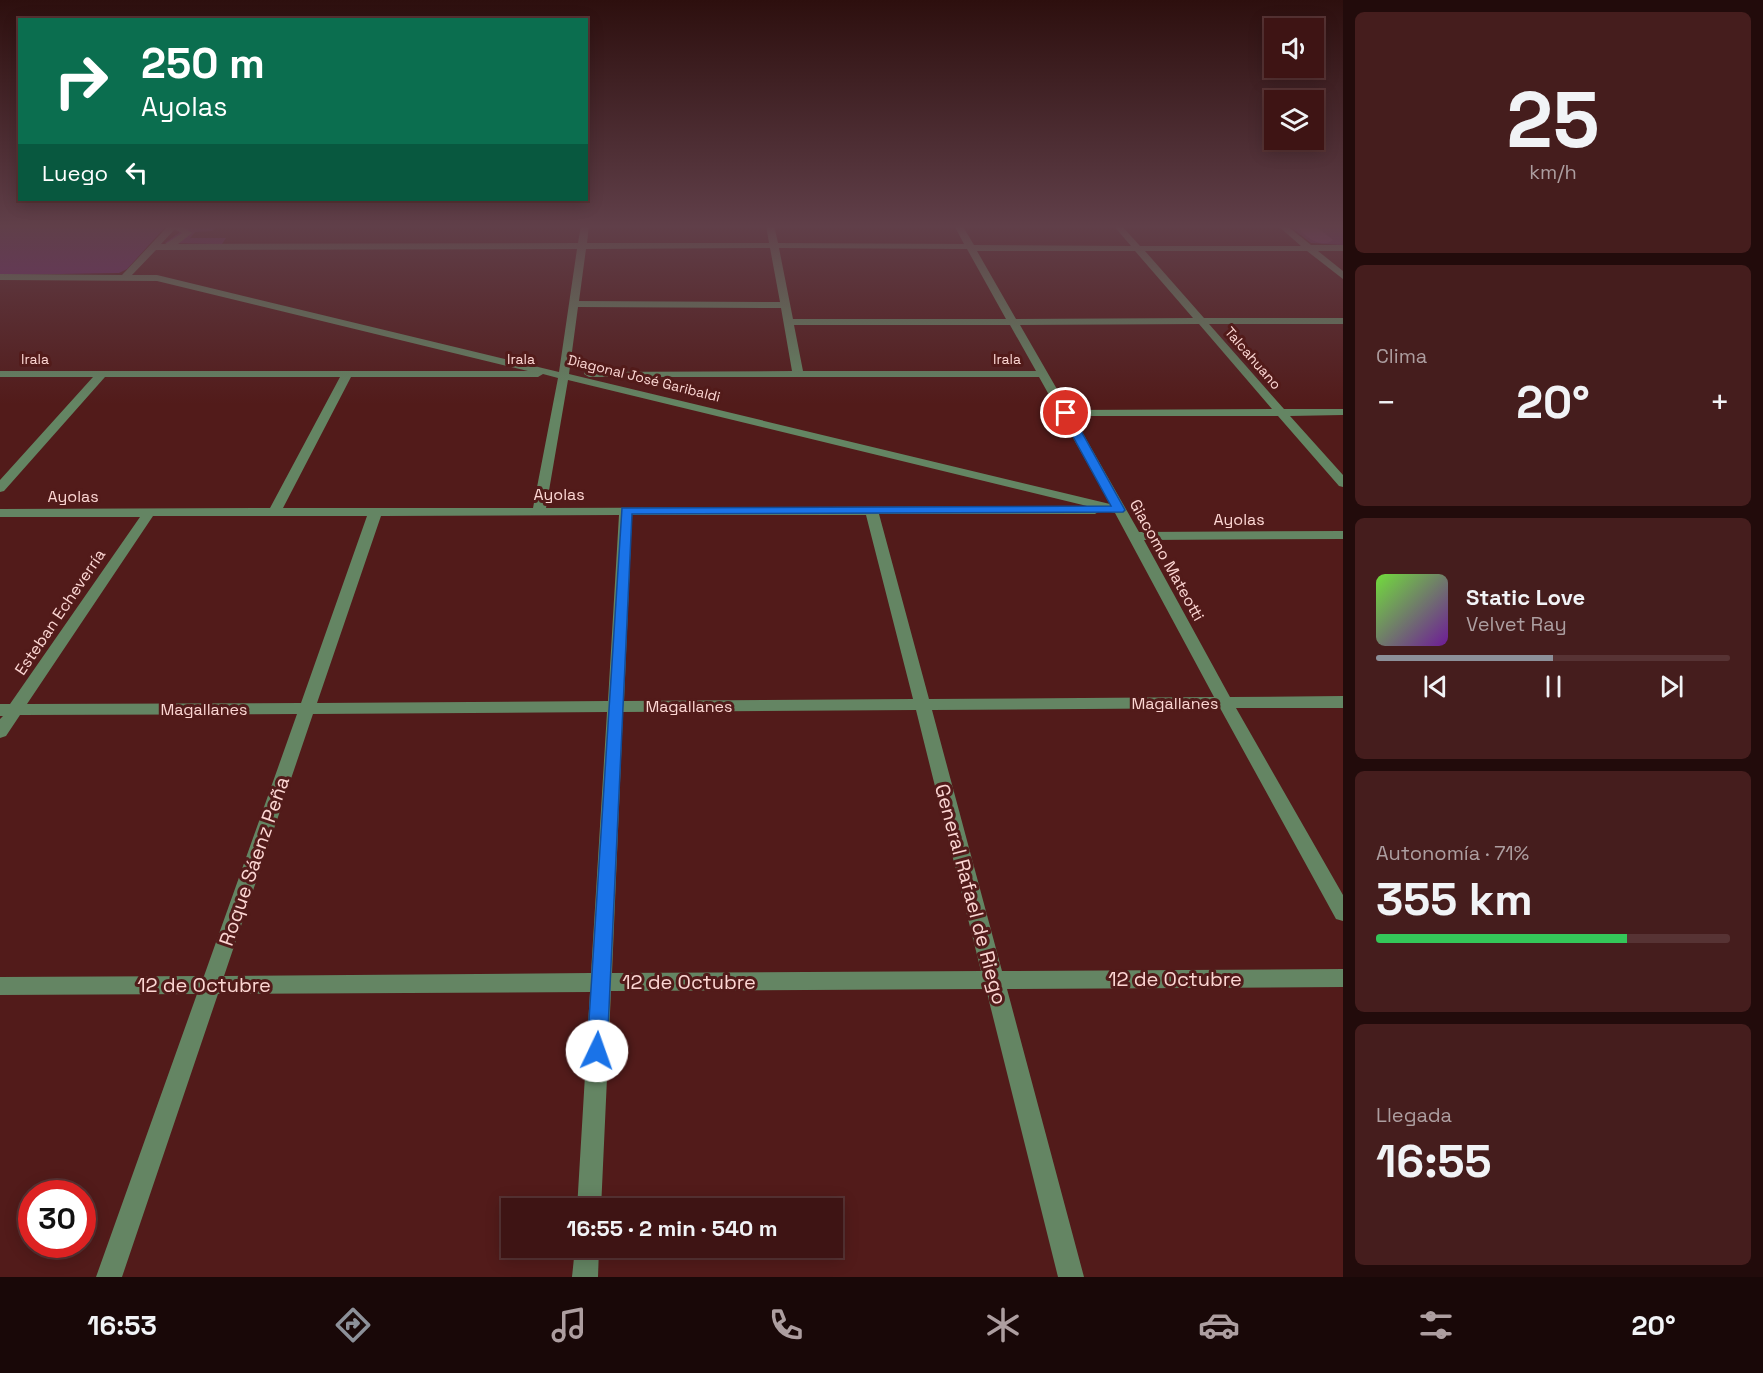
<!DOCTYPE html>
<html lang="es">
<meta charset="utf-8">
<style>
body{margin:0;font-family:"Space Grotesk",sans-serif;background:#451d1d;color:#f1f3f6;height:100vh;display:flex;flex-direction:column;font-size:22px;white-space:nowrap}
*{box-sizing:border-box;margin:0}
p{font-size:20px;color:#ad9ea0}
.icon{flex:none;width:33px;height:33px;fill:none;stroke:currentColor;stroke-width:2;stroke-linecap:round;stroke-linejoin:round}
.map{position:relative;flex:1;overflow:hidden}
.panel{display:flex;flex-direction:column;gap:12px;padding:12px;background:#220b0b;width:420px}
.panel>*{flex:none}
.hud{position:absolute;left:18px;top:18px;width:570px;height:183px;border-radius:0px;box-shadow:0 3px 15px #0003,0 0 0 2px #573334;background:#0b6e4f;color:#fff;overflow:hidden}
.controls{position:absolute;left:1264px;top:18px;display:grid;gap:12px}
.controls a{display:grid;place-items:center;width:60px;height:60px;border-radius:0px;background:#3e1414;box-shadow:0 3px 15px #0003,0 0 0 2px #573334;font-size:30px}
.speed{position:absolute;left:18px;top:1180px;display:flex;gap:12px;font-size:30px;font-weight:700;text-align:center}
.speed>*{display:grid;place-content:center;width:78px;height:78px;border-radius:50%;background:#3e1414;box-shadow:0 3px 15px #0003,0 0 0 2px #573334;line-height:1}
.speed .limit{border:9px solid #d22;background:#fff;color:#111}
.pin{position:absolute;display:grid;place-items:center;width:51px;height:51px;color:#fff;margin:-26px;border:3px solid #fff;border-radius:50%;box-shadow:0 2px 6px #0007}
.me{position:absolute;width:66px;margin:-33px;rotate:3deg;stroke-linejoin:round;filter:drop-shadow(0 0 4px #0008)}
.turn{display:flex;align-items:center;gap:21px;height:126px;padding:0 24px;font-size:27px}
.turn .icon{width:78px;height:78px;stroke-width:2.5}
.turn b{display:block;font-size:42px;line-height:51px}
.then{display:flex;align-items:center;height:57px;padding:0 24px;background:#0003;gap:12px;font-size:22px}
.big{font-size:45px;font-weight:800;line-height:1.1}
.panel .widget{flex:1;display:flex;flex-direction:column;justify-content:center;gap:9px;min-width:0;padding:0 21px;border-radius:9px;background:#451d1d}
.panel .dial{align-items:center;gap:0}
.dial b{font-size:78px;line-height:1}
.song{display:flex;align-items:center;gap:18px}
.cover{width:72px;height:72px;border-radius:9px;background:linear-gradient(135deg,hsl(100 70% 55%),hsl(280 70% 35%))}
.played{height:6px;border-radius:3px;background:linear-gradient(90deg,#8c9099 50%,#573334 50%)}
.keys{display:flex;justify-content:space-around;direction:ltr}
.heat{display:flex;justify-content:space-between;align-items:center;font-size:33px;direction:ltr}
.charge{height:9px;border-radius:4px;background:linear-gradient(90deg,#34c759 71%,#573334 0)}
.trip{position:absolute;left:501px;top:1198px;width:342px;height:60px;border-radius:0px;background:#3e1414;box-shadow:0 3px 15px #0003,0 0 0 2px #573334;font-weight:800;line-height:60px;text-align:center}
.tabs{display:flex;height:96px;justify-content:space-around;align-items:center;background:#190808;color:#ad9ea0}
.tabs .icon{width:42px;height:42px}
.tabs .current{color:#8c9099}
.tabs b{font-size:27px;color:#f1f3f6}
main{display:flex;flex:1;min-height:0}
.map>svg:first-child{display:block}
</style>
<main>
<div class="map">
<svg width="1343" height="1277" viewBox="0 0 1343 1277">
<rect width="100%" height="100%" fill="#521b1a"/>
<g fill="#6d2c73">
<path d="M 0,225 L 167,225 L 127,269 L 119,273 L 0,275 Z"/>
<path d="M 185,225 L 217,226 L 212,231 L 195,232 L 190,238 L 226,238 L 222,244 L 165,243 L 180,232 L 174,230 Z"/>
<path d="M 1288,225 L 1343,225 L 1343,245 L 1311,243 Z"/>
</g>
<path fill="#88408f" d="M 1296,225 L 1314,225 L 1333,240 C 1321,250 1302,235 1296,225 Z"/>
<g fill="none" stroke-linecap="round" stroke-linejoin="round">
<g fill="#648563" fill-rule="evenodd">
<path d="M 169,225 L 179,225 L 192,233 L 178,244 L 578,243 L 581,225 L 589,225 L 587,243 L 769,243 L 766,225 L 774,225 L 778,243 L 964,244 L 954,225 L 962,225 L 974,245 L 1131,246 L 1113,225 L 1121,225 L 1140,246 L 1301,246 L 1277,225 L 1286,225 L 1311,245 L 1343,245 L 1343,251 L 1318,251 L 1343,271 L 1343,279 L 1307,251 L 1145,251 L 1204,318 L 1343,318 L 1343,324 L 1209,324 L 1284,409 L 1343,409 L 1343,415 L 1290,416 L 1343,475 L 1343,487 L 1339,486 L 1278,416 L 1073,416 L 1139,532 L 1343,531 L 1343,539 L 1144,540 L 1230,697 L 1343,696 L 1343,708 L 1236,708 L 1343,895 L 1343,921 L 1336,919 L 1220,708 L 932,710 L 1002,971 L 1343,969 L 1343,987 L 1007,989 L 1084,1277 L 1058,1277 L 986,989 L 611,991 L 601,1209 L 577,1209 L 590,992 L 218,994 L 122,1277 L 96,1277 L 197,994 L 0,995 L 0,977 L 204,976 L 297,714 L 20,715 L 6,736 L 0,738 L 0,719 L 3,716 L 0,716 L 0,704 L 10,704 L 140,517 L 0,517 L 0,509 L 270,508 L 340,377 L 105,377 L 4,491 L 0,492 L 0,480 L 93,377 L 0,377 L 0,371 L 528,371 L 157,281 L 0,280 L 0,274 L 122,275 ZM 175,229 L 182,233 L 165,244 L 161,244 ZM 770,248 L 780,302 L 579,301 L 586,249 ZM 779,248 L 967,249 L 1006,319 L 793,319 ZM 577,249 L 559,372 L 157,275 L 132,275 L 156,250 ZM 977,251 L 1135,251 L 1193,318 L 1016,319 ZM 578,307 L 781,308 L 792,371 L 585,372 L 584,374 L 589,377 L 1039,377 L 1110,504 L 569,374 ZM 1199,324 L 1272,409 L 1069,410 L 1020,325 ZM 794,325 L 1010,325 L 1036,371 L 803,371 ZM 543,374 L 558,378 L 533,508 L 283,508 L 351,377 L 538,377 ZM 568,380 L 1087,506 L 546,508 ZM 1101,510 L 1115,513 L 1214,697 L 929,699 L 879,514 L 1095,514 ZM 619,515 L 608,701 L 317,703 L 381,516 ZM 632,515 L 866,515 L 913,699 L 624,701 ZM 153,516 L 367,516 L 301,703 L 27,704 ZM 916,710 L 981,971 L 612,973 L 623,712 ZM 607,712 L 591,973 L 224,976 L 313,714 Z"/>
<path d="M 575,1248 L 599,1248 L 598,1277 L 572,1277 Z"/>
</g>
</g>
<linearGradient id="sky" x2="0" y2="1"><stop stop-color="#2d0f0e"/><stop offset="0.56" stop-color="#603f49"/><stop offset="1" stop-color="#603f49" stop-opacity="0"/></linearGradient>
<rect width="1343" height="404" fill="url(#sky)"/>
<path fill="#1a73e8" stroke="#114b97" stroke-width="1.5" d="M 1062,411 L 1071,413 L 1125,510 L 1123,512 L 632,514 L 607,1051 L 604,1057 L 597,1060 L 590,1057 L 587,1051 L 622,508 L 1111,506 L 1060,413 Z"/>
<g text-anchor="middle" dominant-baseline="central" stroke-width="6" stroke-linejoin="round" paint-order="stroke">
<g font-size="14" fill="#fcd6d3" stroke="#521b1a">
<text transform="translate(1253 358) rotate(49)">Talcahuano</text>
<text x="35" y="359">Irala</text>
<text x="521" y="359">Irala</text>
<text x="1007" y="359">Irala</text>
<text transform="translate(644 378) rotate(14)">Diagonal José Garibaldi</text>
</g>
<g font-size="16" fill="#fcd6d3" stroke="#521b1a">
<text x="559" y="494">Ayolas</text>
<text x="73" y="496">Ayolas</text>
<text x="1239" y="519">Ayolas</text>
<text transform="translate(1167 560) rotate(61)">Giacomo Mateotti</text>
<text transform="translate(60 612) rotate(-56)">Esteban Echeverría</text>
<text x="1175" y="703">Magallanes</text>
<text x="689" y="706">Magallanes</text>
<text x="204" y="709">Magallanes</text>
</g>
<g font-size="20" fill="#fcd6d3" stroke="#521b1a">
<text transform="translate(254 861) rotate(-71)">Roque Sáenz Peña</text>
<text transform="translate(971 894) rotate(75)">General Rafael de Riego</text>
<text x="1175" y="979">12 de Octubre</text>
<text x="689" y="982">12 de Octubre</text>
<text x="204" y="985">12 de Octubre</text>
</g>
</g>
</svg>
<div class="controls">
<a><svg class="icon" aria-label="sound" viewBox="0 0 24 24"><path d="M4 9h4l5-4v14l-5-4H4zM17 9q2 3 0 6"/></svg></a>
<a><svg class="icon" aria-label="layers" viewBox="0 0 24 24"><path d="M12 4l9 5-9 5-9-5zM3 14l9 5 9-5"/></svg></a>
</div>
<div class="speed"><div class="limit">30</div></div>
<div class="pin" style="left:1066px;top:413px;background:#d93025"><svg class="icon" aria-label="arrive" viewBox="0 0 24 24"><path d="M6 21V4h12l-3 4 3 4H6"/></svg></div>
<svg class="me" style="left:597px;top:1051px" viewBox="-20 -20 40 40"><circle r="19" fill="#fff"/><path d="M0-13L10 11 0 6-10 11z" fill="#1a73e8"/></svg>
<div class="trip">16:55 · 2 min · 540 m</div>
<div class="hud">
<div class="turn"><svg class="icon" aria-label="right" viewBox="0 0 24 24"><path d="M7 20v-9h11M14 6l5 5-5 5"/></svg><div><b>250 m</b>Ayolas</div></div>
<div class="then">Luego<svg class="icon" aria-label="left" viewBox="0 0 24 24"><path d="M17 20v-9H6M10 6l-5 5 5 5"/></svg></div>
</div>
</div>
<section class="panel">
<div class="widget dial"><b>25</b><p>km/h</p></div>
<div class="widget"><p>Clima</p>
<div class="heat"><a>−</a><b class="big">20°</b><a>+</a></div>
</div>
<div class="widget">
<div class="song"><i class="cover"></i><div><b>Static Love</b><p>Velvet Ray</p></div></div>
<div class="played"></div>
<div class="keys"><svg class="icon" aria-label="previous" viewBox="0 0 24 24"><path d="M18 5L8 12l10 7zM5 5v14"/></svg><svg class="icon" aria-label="pause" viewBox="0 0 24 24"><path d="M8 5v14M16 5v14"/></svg><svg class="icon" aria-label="next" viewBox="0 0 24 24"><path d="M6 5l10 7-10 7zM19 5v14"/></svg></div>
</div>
<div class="widget"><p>Autonomía · 71%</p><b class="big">355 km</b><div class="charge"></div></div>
<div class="widget"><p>Llegada</p><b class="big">16:55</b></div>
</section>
</main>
<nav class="tabs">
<b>16:53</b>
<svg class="icon current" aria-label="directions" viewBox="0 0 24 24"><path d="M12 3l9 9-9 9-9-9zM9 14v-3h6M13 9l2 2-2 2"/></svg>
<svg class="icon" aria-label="music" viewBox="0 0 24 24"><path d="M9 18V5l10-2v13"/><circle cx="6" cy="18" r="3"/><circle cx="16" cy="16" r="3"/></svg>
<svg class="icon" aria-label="phone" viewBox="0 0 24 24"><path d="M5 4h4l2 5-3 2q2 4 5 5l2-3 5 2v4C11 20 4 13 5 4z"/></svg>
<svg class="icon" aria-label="climate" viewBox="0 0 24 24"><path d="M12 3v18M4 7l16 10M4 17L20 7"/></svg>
<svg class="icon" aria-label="car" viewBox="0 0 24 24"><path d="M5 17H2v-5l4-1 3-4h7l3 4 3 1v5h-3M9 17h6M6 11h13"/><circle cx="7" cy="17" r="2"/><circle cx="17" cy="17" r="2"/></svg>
<svg class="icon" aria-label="filters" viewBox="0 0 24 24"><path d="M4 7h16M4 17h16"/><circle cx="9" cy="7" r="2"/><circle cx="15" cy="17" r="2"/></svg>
<b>20°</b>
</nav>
